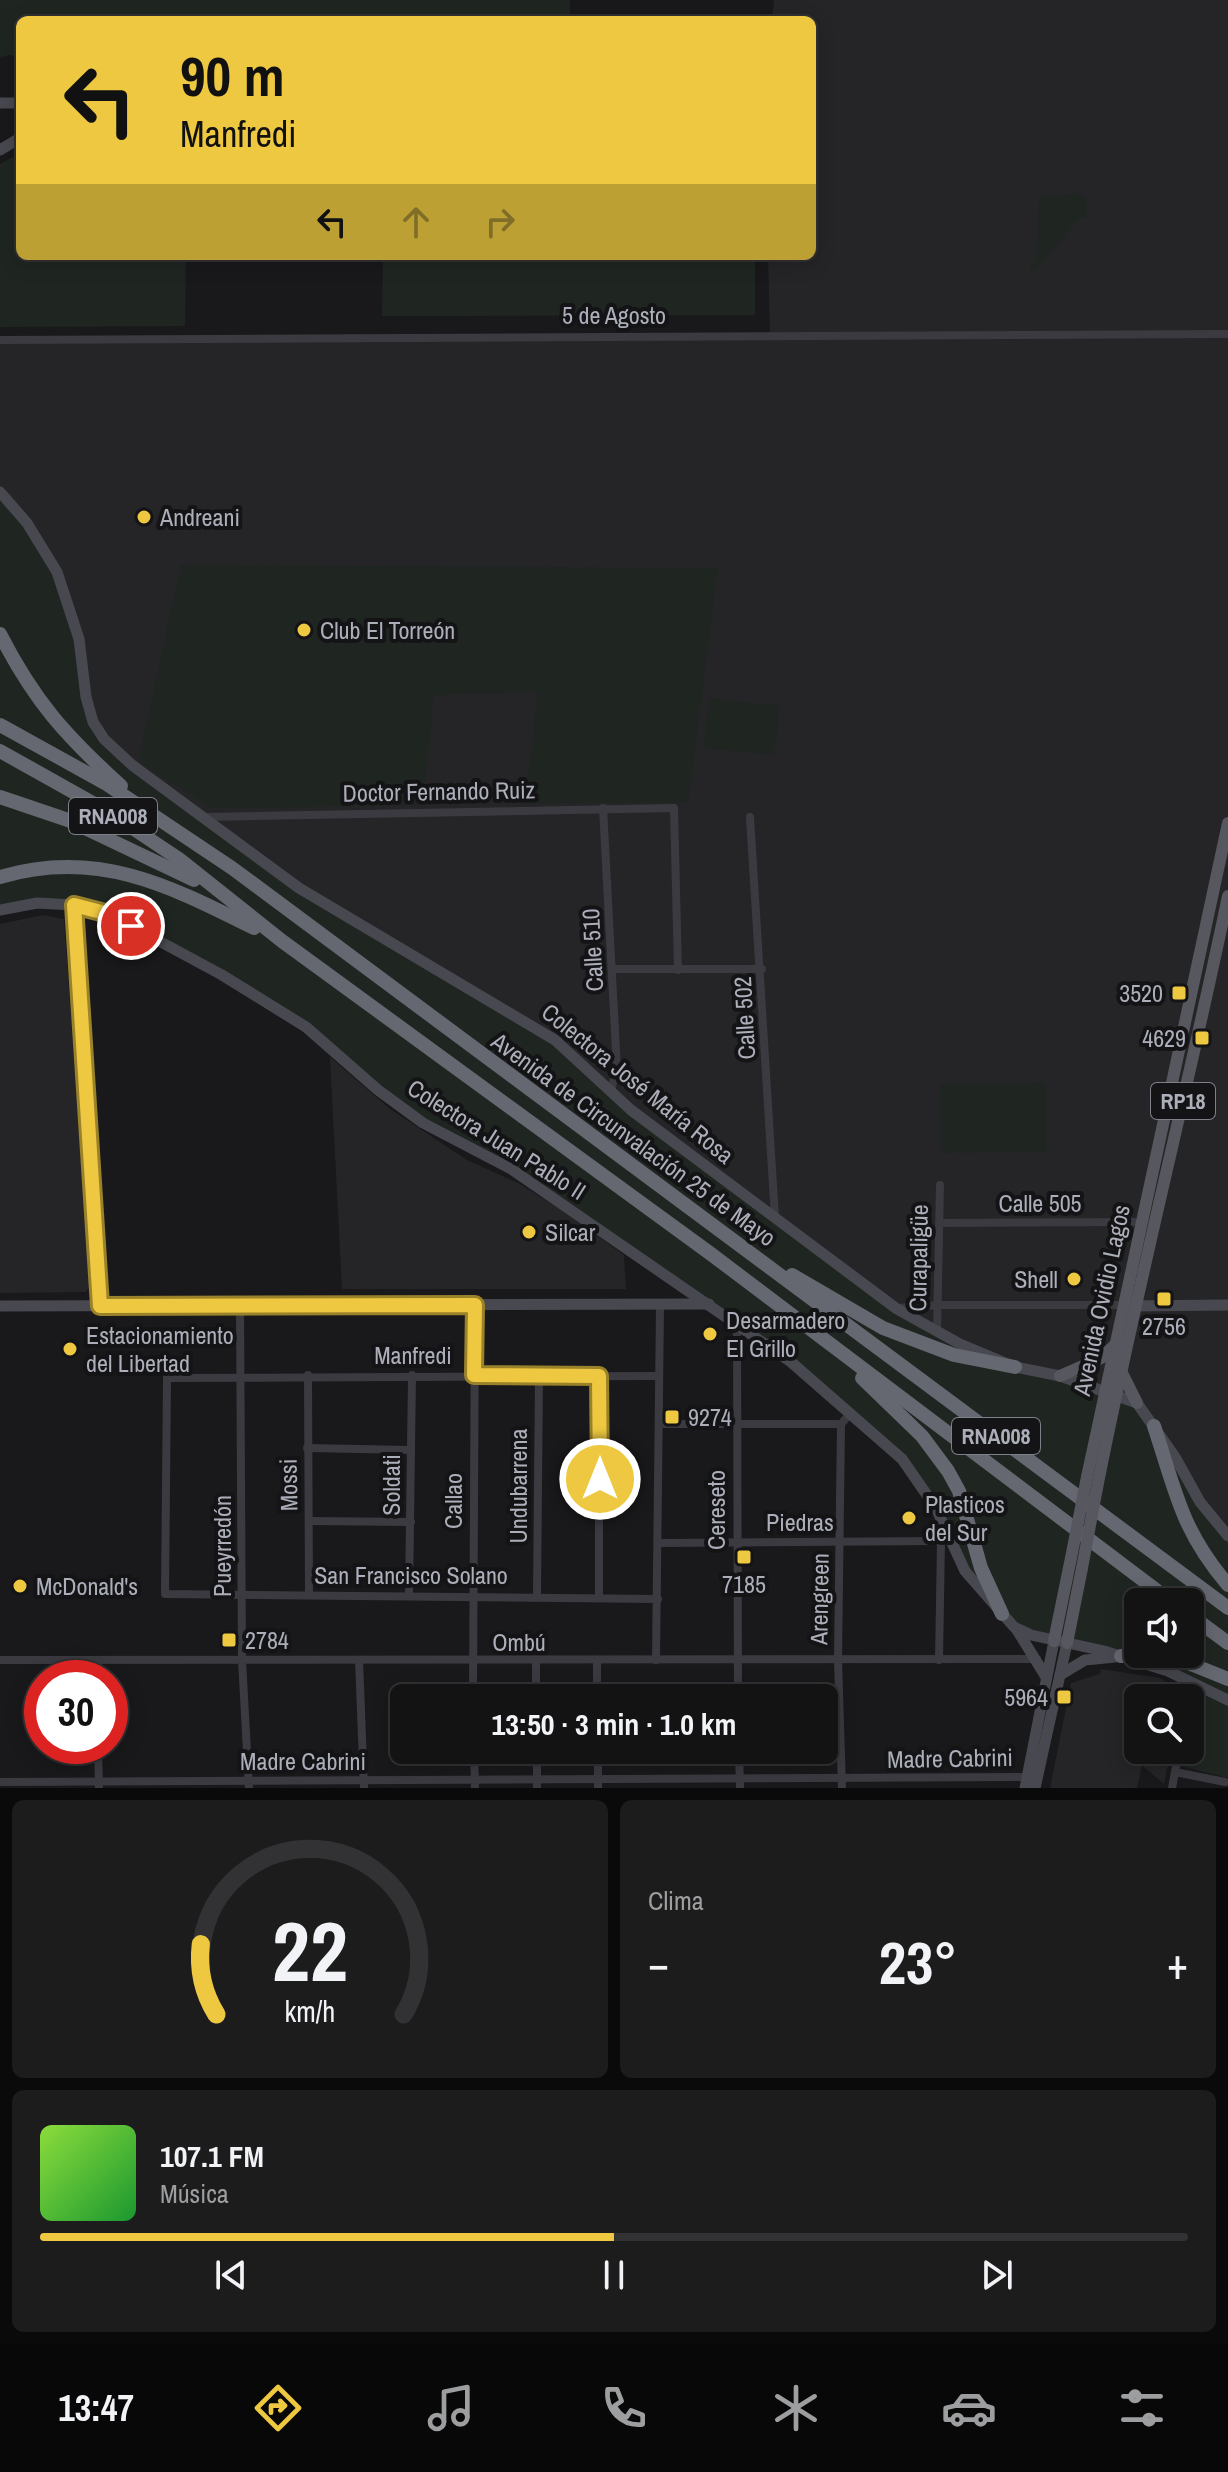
<!DOCTYPE html>
<html lang="es">
<meta charset="utf-8">
<style>
body{margin:0;font-family:"Archivo Narrow",sans-serif;background:#1c1c1d;color:#f1f3f6;height:100vh;display:flex;flex-direction:column;font-size:30px;white-space:nowrap}
*{box-sizing:border-box;margin:0}
p{font-size:26px;color:#9d9ea0}
.icon{flex:none;width:44px;height:44px;fill:none;stroke:currentColor;stroke-width:2;stroke-linecap:round;stroke-linejoin:round}
.map{position:relative;height:1788px;overflow:hidden}
.side{display:flex;flex-direction:column;gap:12px;padding:12px;background:#0a0a0b;flex:1}
.side>*{flex:none}
.guide{position:absolute;left:16px;top:16px;width:800px;height:244px;border-radius:12px;box-shadow:0 4px 20px #0003,0 0 0 2px #323234;background:#edc840;color:#111;overflow:hidden}
.buttons{position:absolute;left:1124px;top:1588px;display:grid;gap:16px}
.buttons a{display:grid;place-items:center;width:80px;height:80px;border-radius:12px;background:#131314;box-shadow:0 4px 20px #0003,0 0 0 2px #323234;font-size:40px}
.speed{position:absolute;left:24px;top:1660px;display:flex;gap:16px;font-size:40px;font-weight:700;text-align:center}
.speed>*{display:grid;place-content:center;width:104px;height:104px;border-radius:50%;background:#131314;box-shadow:0 4px 20px #0003,0 0 0 2px #323234;line-height:1}
.speed .limit{border:12px solid #d22;background:#fff;color:#111}
.pin{position:absolute;display:grid;place-items:center;width:68px;height:68px;color:#fff;margin:-34px;border:4px solid #fff;border-radius:50%;box-shadow:0 2px 8px #0007}
.me{position:absolute;width:88px;margin:-44px;rotate:0deg;stroke-linejoin:round;filter:drop-shadow(0 0 6px #0008)}
.turn{display:flex;align-items:center;gap:28px;height:168px;padding:0 32px;font-size:36px}
.turn .icon{width:104px;height:104px;stroke-width:2.5}
.turn b{display:block;font-size:56px;line-height:68px}
.lanes{display:flex;align-items:center;height:76px;padding:0 32px;background:#0003;justify-content:center;gap:40px;direction:ltr}
.lanes .off{opacity:.35}
.big{font-size:60px;font-weight:700;line-height:1.1}
.side .card{flex:1;display:flex;flex-direction:column;justify-content:center;gap:12px;min-width:0;padding:0 28px;border-radius:12px;background:#1c1c1d}
.side .dial{align-items:center;gap:0}
.dial svg{height:208px;overflow:visible;fill:none;stroke:#323234;stroke-width:7;stroke-linecap:round;text-anchor:middle}
.dial text{fill:#f1f3f6;stroke:none}
.song{display:flex;align-items:center;gap:24px}
.cover{width:96px;height:96px;border-radius:12px;background:linear-gradient(135deg,hsl(90 70% 55%),hsl(130 70% 35%))}
.played{height:8px;border-radius:4px;background:linear-gradient(90deg,#edc840 50%,#323234 50%)}
.keys{display:flex;justify-content:space-around;direction:ltr}
.heat{display:flex;justify-content:space-between;align-items:center;font-size:44px;direction:ltr}
.side .tiles{flex:1;display:grid;gap:12px;grid-template-columns:1fr 1fr}
.card:last-child{grid-column:span 2}
.trip{position:absolute;left:390px;top:1684px;width:448px;height:80px;border-radius:12px;background:#131314;box-shadow:0 4px 20px #0003,0 0 0 2px #323234;font-weight:700;line-height:80px;text-align:center}
.menu{display:flex;height:128px;justify-content:space-around;align-items:center;background:#080808;color:#9d9ea0}
.menu .icon{width:56px;height:56px}
.menu .current{color:#edc840}
.menu b{font-size:36px;color:#f1f3f6}
.map>svg:first-child{display:block}
</style>
<div class="map">
<svg width="1228" height="1788" viewBox="0 0 1228 1788">
<rect width="100%" height="100%" fill="#19191b"/>
<g fill="#252528">
<path d="M 774,0 L 1228,0 L 1228,1536 L 1015,1367 L 897,1309 L 299,888 L 104,739 L 0,492 L 0,340 L 770,334 L 768,256 L 812,256 L 812,20 L 772,20 Z"/>
<path d="M 43,915 L 64,919 L 90,1286 L 86,1292 L 0,1293 L 0,924 Z"/>
<path d="M 330,1057 L 390,1109 L 467,1160 L 518,1183 L 560,1209 L 624,1255 L 626,1289 L 342,1289 Z"/>
<path d="M 1101,1669 L 1160,1678 L 1183,1692 L 1182,1698 L 1138,1698 L 1138,1750 L 1171,1750 L 1164,1784 L 1142,1765 L 1137,1788 L 1050,1788 L 1071,1683 L 1100,1674 Z"/>
</g>
<g fill="#1f2621" fill-rule="evenodd">
<path d="M 0,0 L 570,0 L 570,20 L 20,20 L 20,59 L 10,55 L 0,57 Z"/>
<path d="M 20,153 L 20,256 L 186,256 L 185,326 L 0,327 L 0,164 Z"/>
<path d="M 1075,191 L 1086,199 L 1087,217 L 1080,218 L 1030,276 L 1031,262 L 1036,262 L 1039,196 L 1074,195 Z"/>
<path d="M 383,256 L 755,256 L 755,315 L 382,316 Z"/>
<path d="M 0,492 L 70,603 L 86,697 L 104,739 L 299,888 L 555,1040 L 631,1110 L 897,1309 L 960,1344 L 1137,1403 L 1228,1536 L 1228,1700 L 1193,1682 L 1031,1635 L 979,1590 L 923,1486 L 791,1362 L 511,1169 L 423,1123 L 306,1027 L 109,914 L 74,905 L 0,910 ZM 1138,1602 L 1190,1602 L 1190,1654 L 1138,1654 Z"/>
<path d="M 181,565 L 718,568 L 688,802 L 525,804 L 538,692 L 434,695 L 423,805 L 212,808 L 151,770 L 139,758 Z"/>
<path d="M 709,698 L 780,706 L 774,755 L 704,748 Z"/>
<path d="M 1046,1083 L 1047,1152 L 941,1153 L 940,1084 Z"/>
<path d="M 1206,1693 L 1228,1705 L 1228,1778 L 1185,1767 L 1198,1698 Z"/>
</g>
<g fill="none" stroke-linecap="round" stroke-linejoin="round">
<g stroke="#3a3a40" stroke-width="8">
<path d="M 0,340 L 1228,334"/>
<path d="M 603,808 L 617,1069 L 611,1090"/>
<path d="M 205,817 L 674,808 L 678,970"/>
<path d="M 750,817 L 775,1217"/>
<path d="M 74,905 L 100,1306"/>
<path d="M 613,969 L 762,969"/>
<path d="M 939,1223 L 1140,1222"/>
<path d="M 240,1303 L 242,1660 L 249,1788"/>
<path d="M 898,1308 L 938,1305 L 1124,1305"/>
<path d="M 737,1323 L 738,1698"/>
<path d="M 937,1331 L 940,1185"/>
<path d="M 308,1375 L 309,1595"/>
<path d="M 659,1424 L 841,1424"/>
<path d="M 307,1448 L 411,1450"/>
<path d="M 309,1521 L 411,1522"/>
<path d="M 659,1543 L 941,1541"/>
<path d="M 409,1595 L 412,1375"/>
<path d="M 537,1596 L 539,1376"/>
<path d="M 599,1597 L 599,1376"/>
<path d="M 658,1599 L 165,1594 L 167,1378 L 659,1376"/>
<path d="M 0,1660 L 1037,1659"/>
<path d="M 98,1660 L 98,1678"/>
<path d="M 359,1660 L 364,1788"/>
<path d="M 656,1660 L 660,1306"/>
<path d="M 939,1660 L 941,1541"/>
<path d="M 536,1661 L 536,1698"/>
<path d="M 597,1661 L 597,1698"/>
<path d="M 473,1698 L 475,1305"/>
<path d="M 1190,1698 L 1193,1682"/>
<path d="M 98,1746 L 99,1788"/>
<path d="M 474,1750 L 475,1788"/>
<path d="M 537,1750 L 537,1788"/>
<path d="M 598,1750 L 598,1788"/>
<path d="M 739,1750 L 740,1788"/>
<path d="M 1175,1772 L 1225,1782"/>
<path d="M 0,1782 L 1032,1777"/>
<path d="M 842,1788 L 838,1660 L 841,1424 L 850,1414"/>
<path d="M 1172,1788 L 1179,1750"/>
</g>
<g stroke="#484950" stroke-width="11">
<path d="M 0,103 L 20,103"/>
<path d="M 0,150 L 20,138"/>
<path d="M 0,492 L 27,523 L 57,572 L 79,639 L 86,697 L 93,722 L 104,739 L 132,765 L 299,888 L 555,1040 L 631,1110 L 897,1309 L 960,1344 L 1015,1367 L 1060,1376 L 1137,1403 L 1175,1457 L 1200,1502 L 1228,1536"/>
<path d="M 0,910 L 37,903 L 74,905 L 109,914 L 222,975 L 306,1027 L 378,1090 L 423,1123 L 511,1169 L 791,1362 L 902,1459 L 936,1508 L 965,1571 L 1014,1627 L 1031,1635 L 1104,1651 L 1168,1671 L 1228,1700"/>
<path d="M 0,1306 L 709,1304"/>
<path d="M 1129,1306 L 1228,1305"/>
<path d="M 1017,1630 L 1046,1677"/>
<path d="M 1060,1675 L 1085,1660 L 1115,1657"/>
<path d="M 1025,1788 L 1054,1641"/>
<path d="M 1035,1788 L 1067,1643"/>
</g>
<g stroke="#56575f" stroke-width="12">
<path d="M 1121,1371 L 1137,1403"/>
<path d="M 1060,1376 L 1101,1358 L 1116,1344"/>
<path d="M 1087,1477 L 1228,823"/>
<path d="M 1097,1488 C 1136,1290 1187,1094 1228,896"/>
<path d="M 1054,1641 L 1071,1558"/>
<path d="M 1067,1643 L 1082,1568"/>
</g>
<g stroke="#666871" stroke-width="14">
<path d="M 0,634 C 34,701 66,736 121,786"/>
<path d="M 0,725 L 105,783 L 232,868 L 1228,1608"/>
<path d="M 0,751 L 107,811 L 179,859 L 282,941 L 711,1254 L 1172,1602"/>
<path d="M 0,797 L 68,820 L 194,880"/>
<path d="M 0,877 C 97,848 170,886 254,928"/>
<path d="M 792,1275 L 883,1328 L 954,1355 L 1015,1367"/>
<path d="M 862,1378 L 922,1436 L 948,1471 L 959,1491 L 981,1568 L 1002,1614"/>
<path d="M 1154,1426 C 1176,1492 1181,1530 1228,1585"/>
<path d="M 1190,1615 L 1228,1643"/>
<path d="M 1148,1654 L 1186,1662 L 1228,1679"/>
<path d="M 1121,1656 L 1138,1654"/>
</g>
<g stroke="#56575f" stroke-width="12">
<path d="M 1071,1558 L 1087,1477"/>
<path d="M 1082,1568 L 1097,1488"/>
</g>
</g>
<g fill="none" stroke-linecap="round" stroke-linejoin="round">
<defs>
<path id="route" d="M 131,926 L 109,914 L 74,905 L 100,1306 L 475,1305 L 474,1375 L 599,1376 L 600,1479"/>
</defs>
<use href="#route" stroke="#9a822a" stroke-width="20"/>
<use href="#route" stroke="#edc840" stroke-width="14"/>
</g>
<g fill="#edc840" stroke="#141416" stroke-width="3">
<circle cx="144" cy="517" r="8"/>
<circle cx="304" cy="630" r="8"/>
<rect x="1171" y="985" width="16" height="16" rx="4"/>
<rect x="1194" y="1030" width="16" height="16" rx="4"/>
<circle cx="529" cy="1232" r="8"/>
<circle cx="1074" cy="1279" r="8"/>
<rect x="1156" y="1291" width="16" height="16" rx="4"/>
<circle cx="710" cy="1334" r="8"/>
<circle cx="70" cy="1349" r="8"/>
<rect x="664" y="1409" width="16" height="16" rx="4"/>
<circle cx="909" cy="1518" r="8"/>
<rect x="736" y="1549" width="16" height="16" rx="4"/>
<circle cx="20" cy="1586" r="8"/>
<rect x="221" y="1632" width="16" height="16" rx="4"/>
<rect x="1056" y="1689" width="16" height="16" rx="4"/>
</g>
<g text-anchor="middle" dominant-baseline="central" stroke-width="8" stroke-linejoin="round" paint-order="stroke">
<g fill="#141416" stroke="#7e8089" stroke-width="2">
<rect x="69" y="798" width="88" height="36" rx="6"/>
<rect x="1151" y="1083" width="64" height="36" rx="6"/>
<rect x="952" y="1418" width="88" height="36" rx="6"/>
</g>
<g font-size="22" font-weight="bold" fill="#acafba">
<text x="113" y="816">RNA008</text>
<text x="1183" y="1101">RP18</text>
<text x="996" y="1436">RNA008</text>
</g>
<g font-size="24" fill="#acafba" stroke="#141416">
<text x="614" y="315">5 de Agosto</text>
<text transform="translate(439 791) rotate(-1)">Doctor Fernando Ruiz</text>
<text transform="translate(592 950) rotate(-93)">Calle 510</text>
<text transform="translate(744 1018) rotate(-93)">Calle 502</text>
<text transform="translate(638 1083) rotate(39)">Colectora José María Rosa</text>
<text transform="translate(497 1139) rotate(32)">Colectora Juan Pablo II</text>
<text transform="translate(634 1139) rotate(36)">Avenida de Circunvalación 25 de Mayo</text>
<text x="1040" y="1203">Calle 505</text>
<text transform="translate(918 1258) rotate(-89)">Curapaligüe</text>
<text transform="translate(1101 1300) rotate(-78)">Avenida Ovidio Lagos</text>
<text x="413" y="1355">Manfredi</text>
<text transform="translate(288 1485) rotate(-91)">Mossi</text>
<text transform="translate(391 1485) rotate(-90)">Soldati</text>
<text transform="translate(518 1486) rotate(-90)">Undubarrena</text>
<text transform="translate(453 1501) rotate(-90)">Callao</text>
<text transform="translate(716 1510) rotate(-90)">Cereseto</text>
<text x="800" y="1522">Piedras</text>
<text transform="translate(222 1546) rotate(-90)">Pueyrredón</text>
<text x="411" y="1575">San Francisco Solano</text>
<text transform="translate(819 1599) rotate(-89)">Arengreen</text>
<text x="519" y="1642">Ombú</text>
<text transform="translate(950 1758) rotate(-1)">Madre Cabrini</text>
<text x="303" y="1761">Madre Cabrini</text>
</g>
<g font-size="24" fill="#acafba" stroke="#141416" text-anchor="start">
<text x="160" y="517">Andreani</text>
<text x="320" y="630">Club El Torreón</text>
<text x="1163" y="993" text-anchor="end">3520</text>
<text x="1186" y="1038" text-anchor="end">4629</text>
<text x="545" y="1232">Silcar</text>
<text x="1058" y="1279" text-anchor="end">Shell</text>
<text x="726" y="1320">Desarmadero<tspan x="726" dy="28">El Grillo</tspan></text>
<text x="1164" y="1326" text-anchor="middle">2756</text>
<text x="86" y="1335">Estacionamiento<tspan x="86" dy="28">del Libertad</tspan></text>
<text x="688" y="1417">9274</text>
<text x="925" y="1504">Plasticos<tspan x="925" dy="28">del Sur</tspan></text>
<text x="744" y="1584" text-anchor="middle">7185</text>
<text x="36" y="1586">McDonald's</text>
<text x="245" y="1640">2784</text>
<text x="1048" y="1697" text-anchor="end">5964</text>
</g>
</g>
</svg>
<div class="buttons">
<a><svg class="icon" aria-label="sound" viewBox="0 0 24 24"><path d="M4 9h4l5-4v14l-5-4H4zM17 9q2 3 0 6"/></svg></a>
<a><svg class="icon" aria-label="search" viewBox="0 0 24 24"><circle cx="10" cy="10" r="6"/><path d="M15 15l6 6"/></svg></a>
</div>
<div class="speed"><div class="limit">30</div></div>
<div class="pin" style="left:131px;top:926px;background:#d93025"><svg class="icon" aria-label="arrive" viewBox="0 0 24 24"><path d="M6 21V4h12l-3 4 3 4H6"/></svg></div>
<svg class="me" style="left:600px;top:1479px" viewBox="-20 -20 40 40"><circle r="17" fill="#edc840" stroke="#fff" stroke-width="3"/><path d="M0-11L8 9 0 5-8 9z" fill="#fff"/></svg>
<div class="trip">13:50 · 3 min · 1.0 km</div>
<div class="guide">
<div class="turn"><svg class="icon" aria-label="left" viewBox="0 0 24 24"><path d="M17 20v-9H6M10 6l-5 5 5 5"/></svg><div><b>90 m</b>Manfredi</div></div>
<div class="lanes"><svg class="icon" aria-label="left" viewBox="0 0 24 24"><path d="M17 20v-9H6M10 6l-5 5 5 5"/></svg><svg class="icon off" aria-label="ahead" viewBox="0 0 24 24"><path d="M12 20V5M6 11l6-6 6 6"/></svg><svg class="icon off" aria-label="right" viewBox="0 0 24 24"><path d="M7 20v-9h11M14 6l5 5-5 5"/></svg></div>
</div>
</div>
<section class="side">
<div class="tiles">
<div class="card dial"><svg viewBox="0 0 100 80">
<path d="M14 69A42 42 0 1 1 86 69"/>
<path d="M14 69A42 42 0 0 1 8 42" stroke="#edc840"/>
<text x="50" y="56" font-size="32" font-weight="700">22</text>
<text x="50" y="72" font-size="11">km/h</text>
</svg></div>
<div class="card"><p>Clima</p>
<div class="heat"><a>−</a><b class="big">23°</b><a>+</a></div>
</div>
<div class="card">
<div class="song"><i class="cover"></i><div><b>107.1 FM</b><p>Música</p></div></div>
<div class="played"></div>
<div class="keys"><svg class="icon" aria-label="previous" viewBox="0 0 24 24"><path d="M18 5L8 12l10 7zM5 5v14"/></svg><svg class="icon" aria-label="pause" viewBox="0 0 24 24"><path d="M8 5v14M16 5v14"/></svg><svg class="icon" aria-label="next" viewBox="0 0 24 24"><path d="M6 5l10 7-10 7zM19 5v14"/></svg></div>
</div>
</div>
</section>
<nav class="menu">
<b>13:47</b>
<svg class="icon current" aria-label="directions" viewBox="0 0 24 24"><path d="M12 3l9 9-9 9-9-9zM9 14v-3h6M13 9l2 2-2 2"/></svg>
<svg class="icon" aria-label="music" viewBox="0 0 24 24"><path d="M9 18V5l10-2v13"/><circle cx="6" cy="18" r="3"/><circle cx="16" cy="16" r="3"/></svg>
<svg class="icon" aria-label="phone" viewBox="0 0 24 24"><path d="M5 4h4l2 5-3 2q2 4 5 5l2-3 5 2v4C11 20 4 13 5 4z"/></svg>
<svg class="icon" aria-label="climate" viewBox="0 0 24 24"><path d="M12 3v18M4 7l16 10M4 17L20 7"/></svg>
<svg class="icon" aria-label="car" viewBox="0 0 24 24"><path d="M5 17H2v-5l4-1 3-4h7l3 4 3 1v5h-3M9 17h6M6 11h13"/><circle cx="7" cy="17" r="2"/><circle cx="17" cy="17" r="2"/></svg>
<svg class="icon" aria-label="filters" viewBox="0 0 24 24"><path d="M4 7h16M4 17h16"/><circle cx="9" cy="7" r="2"/><circle cx="15" cy="17" r="2"/></svg>
</nav>
